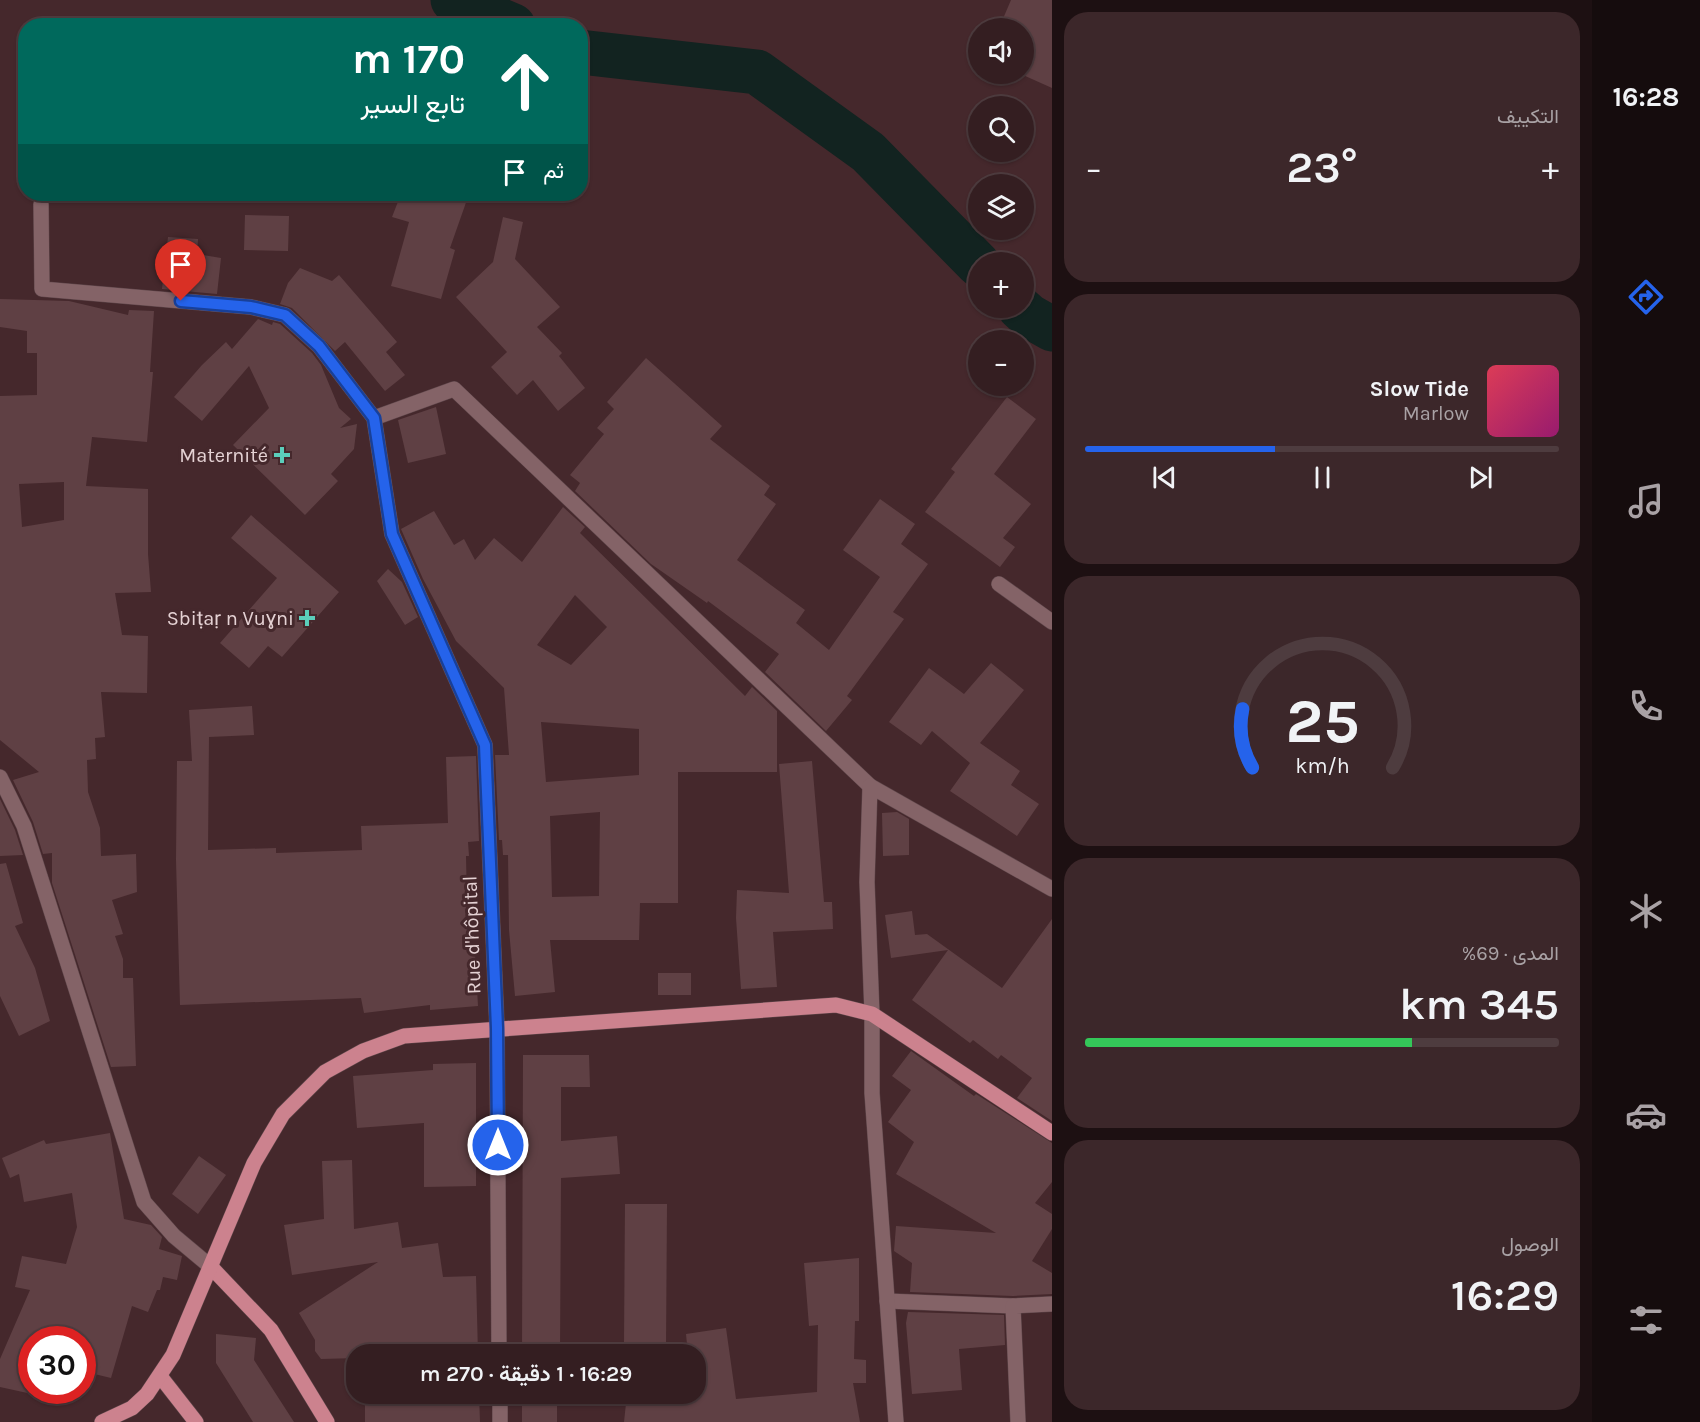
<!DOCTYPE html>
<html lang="ar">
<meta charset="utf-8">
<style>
body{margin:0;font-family:Karla,Vazirmatn,sans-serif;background:#3c272a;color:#f1f3f6;direction:rtl;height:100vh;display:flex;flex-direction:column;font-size:22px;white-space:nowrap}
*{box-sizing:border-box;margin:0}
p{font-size:20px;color:#a9a2a5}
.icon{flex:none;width:33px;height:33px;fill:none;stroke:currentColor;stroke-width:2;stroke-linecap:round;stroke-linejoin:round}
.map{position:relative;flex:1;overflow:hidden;direction:ltr}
.sheet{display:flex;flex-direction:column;gap:12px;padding:12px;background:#1d1012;width:540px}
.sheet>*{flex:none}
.banner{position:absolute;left:18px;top:18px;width:570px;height:183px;border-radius:24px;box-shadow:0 2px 4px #0004,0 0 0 2px #4e3c3f;direction:rtl;background:#00695c;color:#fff;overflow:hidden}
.fabs{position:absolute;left:968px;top:18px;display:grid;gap:12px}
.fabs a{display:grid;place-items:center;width:66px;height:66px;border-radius:50%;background:#341e21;box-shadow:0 2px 4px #0004,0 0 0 2px #4e3c3f;font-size:30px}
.speed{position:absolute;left:18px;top:1326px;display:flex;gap:12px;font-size:30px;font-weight:700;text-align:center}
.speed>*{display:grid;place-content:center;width:78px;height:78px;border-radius:50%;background:#341e21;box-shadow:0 2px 4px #0004,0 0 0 2px #4e3c3f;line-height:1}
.speed .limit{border:9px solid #d22;background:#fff;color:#111}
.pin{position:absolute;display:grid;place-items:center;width:51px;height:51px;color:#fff;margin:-62px -26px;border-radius:50% 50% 50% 0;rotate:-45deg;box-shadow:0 0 6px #0007}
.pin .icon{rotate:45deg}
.me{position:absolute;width:66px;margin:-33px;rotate:0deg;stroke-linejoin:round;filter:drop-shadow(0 0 4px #0008)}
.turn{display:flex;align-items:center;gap:21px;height:126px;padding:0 24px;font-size:27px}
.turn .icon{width:78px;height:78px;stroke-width:2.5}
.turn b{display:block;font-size:42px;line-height:51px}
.then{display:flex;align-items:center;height:57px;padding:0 24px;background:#0003;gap:12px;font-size:22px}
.big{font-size:45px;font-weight:600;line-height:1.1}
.sheet .widget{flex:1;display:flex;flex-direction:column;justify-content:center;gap:9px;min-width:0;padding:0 21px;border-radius:24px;background:#3c272a}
.sheet .dial{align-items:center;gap:0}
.dial svg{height:156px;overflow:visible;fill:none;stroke:#4e3c3f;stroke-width:7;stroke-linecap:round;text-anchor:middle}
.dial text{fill:#f1f3f6;stroke:none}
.song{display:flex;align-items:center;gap:18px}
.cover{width:72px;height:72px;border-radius:9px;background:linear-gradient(135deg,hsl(350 70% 55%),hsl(320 70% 35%))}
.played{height:6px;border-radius:3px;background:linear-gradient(90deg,#2563eb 40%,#4e3c3f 40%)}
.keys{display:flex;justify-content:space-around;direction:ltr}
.heat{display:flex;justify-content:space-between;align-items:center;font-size:33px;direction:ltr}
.charge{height:9px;border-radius:4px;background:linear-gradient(90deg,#34c759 69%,#4e3c3f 0)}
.trip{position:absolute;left:346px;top:1344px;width:360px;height:60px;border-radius:24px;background:#341e21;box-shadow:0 2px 4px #0004,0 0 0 2px #4e3c3f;font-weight:600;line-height:60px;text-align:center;direction:rtl}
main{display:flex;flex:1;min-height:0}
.tabs{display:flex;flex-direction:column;width:108px;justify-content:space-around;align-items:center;background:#150c0d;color:#a9a2a5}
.tabs .icon{width:42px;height:42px}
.tabs .selected{color:#2563eb}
.tabs b{font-size:27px;color:#f1f3f6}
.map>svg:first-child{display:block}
</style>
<main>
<nav class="tabs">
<b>16:28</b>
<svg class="icon selected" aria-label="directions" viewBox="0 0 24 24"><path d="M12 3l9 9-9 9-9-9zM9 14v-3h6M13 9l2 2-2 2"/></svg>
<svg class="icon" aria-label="music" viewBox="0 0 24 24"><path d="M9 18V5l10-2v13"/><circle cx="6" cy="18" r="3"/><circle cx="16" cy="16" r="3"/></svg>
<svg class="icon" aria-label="phone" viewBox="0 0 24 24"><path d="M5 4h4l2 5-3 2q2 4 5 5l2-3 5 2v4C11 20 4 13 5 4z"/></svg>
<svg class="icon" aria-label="climate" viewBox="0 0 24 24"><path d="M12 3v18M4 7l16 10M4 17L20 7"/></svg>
<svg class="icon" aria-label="car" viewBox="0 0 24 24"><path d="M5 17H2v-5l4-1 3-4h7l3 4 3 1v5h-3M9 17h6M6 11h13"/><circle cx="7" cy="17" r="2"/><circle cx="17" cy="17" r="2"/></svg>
<svg class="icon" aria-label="filters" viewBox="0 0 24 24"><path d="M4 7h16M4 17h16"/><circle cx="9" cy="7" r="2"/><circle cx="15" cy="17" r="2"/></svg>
</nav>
<section class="sheet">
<div class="widget"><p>التكييف</p>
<div class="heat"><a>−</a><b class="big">23°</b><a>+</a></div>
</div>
<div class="widget">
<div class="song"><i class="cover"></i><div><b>Slow Tide</b><p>Marlow</p></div></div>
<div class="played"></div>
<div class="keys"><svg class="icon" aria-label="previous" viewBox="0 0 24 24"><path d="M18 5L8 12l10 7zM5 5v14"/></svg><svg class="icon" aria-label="pause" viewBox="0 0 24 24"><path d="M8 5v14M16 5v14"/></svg><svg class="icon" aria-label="next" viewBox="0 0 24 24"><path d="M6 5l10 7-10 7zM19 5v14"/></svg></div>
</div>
<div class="widget dial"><svg viewBox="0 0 100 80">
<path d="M14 69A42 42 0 1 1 86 69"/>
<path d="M14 69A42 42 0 0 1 9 39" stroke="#2563eb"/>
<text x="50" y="56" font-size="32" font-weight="700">25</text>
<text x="50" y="72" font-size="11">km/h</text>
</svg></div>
<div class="widget"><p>المدى · 69%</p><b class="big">345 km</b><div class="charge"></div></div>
<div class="widget"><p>الوصول</p><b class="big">16:29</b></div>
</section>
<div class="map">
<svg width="1052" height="1422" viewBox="0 0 1052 1422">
<rect width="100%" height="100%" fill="#45282c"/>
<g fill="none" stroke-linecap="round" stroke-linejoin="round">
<g stroke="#122320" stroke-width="45">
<path d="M 453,0 L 513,26"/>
<path d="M 580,52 L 757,72 L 868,152 L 978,264"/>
<path d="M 1020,308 L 1029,316 L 1052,329"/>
</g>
</g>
<g fill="#5f4044" fill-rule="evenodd">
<path d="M 1011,0 L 1052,0 L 1052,88 L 1023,75 L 1023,28 L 999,28 Z"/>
<path d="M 401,194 L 469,194 L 450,248 L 455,250 L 441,299 L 391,286 L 409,222 L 392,217 Z"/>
<path d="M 245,215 L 289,216 L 288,251 L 244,250 Z"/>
<path d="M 503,217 L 523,222 L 515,259 L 560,307 L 537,327 L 562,353 L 559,356 L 585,388 L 558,411 L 533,380 L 517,395 L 491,367 L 507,352 L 456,297 L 493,262 Z"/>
<path d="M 168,237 L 198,239 L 197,254 L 221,258 L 217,294 L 162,289 Z"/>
<path d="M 300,268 L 332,281 L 339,275 L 397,342 L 386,352 L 405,375 L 385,391 L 345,342 L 335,351 L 292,308 L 280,304 L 288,283 Z"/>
<path d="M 0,299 L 69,301 L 128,315 L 129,310 L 154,311 L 150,372 L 153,372 L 147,442 L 92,437 L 86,486 L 148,489 L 148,554 L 151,592 L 115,593 L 122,635 L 148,636 L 147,693 L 101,692 L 105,737 L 95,738 L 96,759 L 87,760 L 88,792 L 100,828 L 101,856 L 136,854 L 137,892 L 112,900 L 123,934 L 115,936 L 123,959 L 123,978 L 133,978 L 136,1066 L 111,1067 L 52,883 L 52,853 L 43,854 L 33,822 L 13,780 L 39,772 L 0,740 L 0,396 L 37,395 L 37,353 L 27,353 L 27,331 L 0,327 ZM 64,482 L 64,520 L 22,527 L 19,484 Z"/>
<path d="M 258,319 L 272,325 L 273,322 L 280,324 L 312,353 L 321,365 L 339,408 L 351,419 L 340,428 L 357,424 L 354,449 L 331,474 L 338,481 L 305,515 L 233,445 L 269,408 L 249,366 L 202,421 L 174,397 L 202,365 L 226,342 L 232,349 Z"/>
<path d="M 646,358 L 722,426 L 710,439 L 770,486 L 764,495 L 776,504 L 737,560 L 805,610 L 796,623 L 829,650 L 880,577 L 843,550 L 880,499 L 915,524 L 901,544 L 928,564 L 893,612 L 904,619 L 847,696 L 852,700 L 826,731 L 765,672 L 779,654 L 708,601 L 707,603 L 651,564 L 575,491 L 580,483 L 570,475 L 604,434 L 597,428 L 614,409 L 607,402 Z"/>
<path d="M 1007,397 L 1036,419 L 994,474 L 1031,504 L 1003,538 L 1015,547 L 1000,567 L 925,512 L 955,472 L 951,469 Z"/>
<path d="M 436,407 L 446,454 L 408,463 L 398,420 Z"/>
<path d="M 563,507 L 585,527 L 580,533 L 745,696 L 752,687 L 777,711 L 777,772 L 678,772 L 678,903 L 640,903 L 639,940 L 550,940 L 555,992 L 515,996 L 509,930 L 508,855 L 503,855 L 502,840 L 499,840 L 495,755 L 509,755 L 504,688 L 456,641 L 423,579 L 401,529 L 434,511 L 454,545 L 464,539 L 475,560 L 494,538 L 522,562 ZM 575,595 L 607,627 L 571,665 L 537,645 ZM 541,722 L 639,729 L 639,775 L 546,782 ZM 600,812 L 599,896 L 552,897 L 550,816 Z"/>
<path d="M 251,515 L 339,592 L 282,657 L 268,646 L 249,668 L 220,643 L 277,578 L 231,538 Z"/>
<path d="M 388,569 L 402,582 L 418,617 L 405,625 L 377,581 Z"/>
<path d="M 991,663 L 1024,690 L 980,743 L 1020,771 L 1011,785 L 1039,804 L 1017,836 L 950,791 L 970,763 L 932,731 L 921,745 L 889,722 L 929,668 L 964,694 Z"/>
<path d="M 252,706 L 254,735 L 209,737 L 208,850 L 276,848 L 276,853 L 362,850 L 361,826 L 448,823 L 446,757 L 476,756 L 479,841 L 468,842 L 469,856 L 466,856 L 468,954 L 475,953 L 478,1006 L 430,1010 L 430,1005 L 364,1013 L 361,998 L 180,1005 L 176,860 L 177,761 L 192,761 L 189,710 Z"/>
<path d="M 812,761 L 824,902 L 832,902 L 833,929 L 773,932 L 777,987 L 741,989 L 736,918 L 737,890 L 789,893 L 779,764 Z"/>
<path d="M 0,799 L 15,830 L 23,855 L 0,856 Z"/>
<path d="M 897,812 L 909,819 L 909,855 L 883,856 L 882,813 Z"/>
<path d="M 6,863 L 23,923 L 15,926 L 35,968 L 50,1021 L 19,1036 L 0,996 L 0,864 Z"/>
<path d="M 912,911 L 915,935 L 927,934 L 1002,988 L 1052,919 L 1052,1121 L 1017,1098 L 1032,1078 L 1001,1055 L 998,1059 L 973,1040 L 970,1043 L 912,1000 L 948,950 L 891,958 L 885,915 Z"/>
<rect x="658" y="973" width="33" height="22"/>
<path d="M 911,1051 L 974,1096 L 976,1094 L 1052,1143 L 1052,1182 L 1035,1203 L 1052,1214 L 1052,1229 L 1032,1261 L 1052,1273 L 1052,1294 L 1013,1296 L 910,1292 L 912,1263 L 894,1251 L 896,1226 L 996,1233 L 896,1174 L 914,1142 L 888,1122 L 911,1090 L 892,1076 Z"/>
<path d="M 523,1055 L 589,1055 L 590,1087 L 561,1087 L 561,1141 L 617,1136 L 620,1174 L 561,1178 L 560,1354 L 522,1354 Z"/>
<path d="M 476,1063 L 476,1186 L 424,1187 L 424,1123 L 357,1128 L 353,1076 L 433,1070 L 433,1064 Z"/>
<path d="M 110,1133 L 124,1219 L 151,1225 L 162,1237 L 159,1249 L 182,1256 L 177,1280 L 163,1277 L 160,1290 L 157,1290 L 148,1312 L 132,1306 L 111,1378 L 82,1371 L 82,1340 L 32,1340 L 32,1394 L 0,1387 L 0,1359 L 30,1290 L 15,1287 L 22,1256 L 66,1264 L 77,1227 L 72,1193 L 24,1202 L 19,1174 L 10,1178 L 2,1158 L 44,1140 L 46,1144 Z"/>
<path d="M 199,1156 L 226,1175 L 198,1214 L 172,1194 Z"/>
<path d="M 352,1160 L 354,1229 L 398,1222 L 402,1248 L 438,1243 L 443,1277 L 476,1276 L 478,1354 L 357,1354 L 357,1358 L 321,1359 L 315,1351 L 315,1340 L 299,1313 L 378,1262 L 292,1275 L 284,1225 L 324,1219 L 322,1161 Z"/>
<path d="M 625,1204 L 667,1204 L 666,1346 L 624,1346 Z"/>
<path d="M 859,1258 L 859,1321 L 855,1321 L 854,1359 L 866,1360 L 866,1383 L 853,1383 L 860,1422 L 624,1422 L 627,1394 L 696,1394 L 696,1354 L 688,1354 L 686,1334 L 726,1328 L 736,1399 L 817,1392 L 818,1325 L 809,1326 L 804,1263 Z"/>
<path d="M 908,1312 L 1004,1315 L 1005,1345 L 959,1349 L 962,1390 L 912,1394 L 906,1323 Z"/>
<path d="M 216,1334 L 256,1338 L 254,1360 L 294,1422 L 253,1422 L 216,1363 Z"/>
<path d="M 365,1394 L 479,1394 L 480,1422 L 365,1422 Z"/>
<rect x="522" y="1394" width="35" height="28"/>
</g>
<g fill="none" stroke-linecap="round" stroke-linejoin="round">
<defs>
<g id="minor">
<path d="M 41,204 L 42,289 L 251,307 L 285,315 L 319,346 L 374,418 L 392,534 L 485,745 L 497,1028 L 499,1354"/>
<path d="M 374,418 L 454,389 L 870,786"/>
<path d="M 999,584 L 1052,622"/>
<path d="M 0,777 L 24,826 L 144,1202 L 174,1236 L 211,1267"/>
<path d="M 887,1301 L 1013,1306"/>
<path d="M 500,1394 L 500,1422"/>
<path d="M 896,1422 L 872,1093 L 872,1014 L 867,882 L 870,786 L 1052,889"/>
<path d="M 1018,1422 L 1013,1306 L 1052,1304"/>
</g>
<g id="primary">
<path d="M 211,1267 L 271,1330 L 327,1422"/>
<path d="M 160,1376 L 196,1422"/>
<path d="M 102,1422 L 132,1408 L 147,1394 L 173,1355 L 254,1163 L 283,1114 L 325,1072 L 363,1051 L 404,1036 L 836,1005 L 872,1014 L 1052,1133"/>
</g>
</defs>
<use href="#minor" stroke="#5e464a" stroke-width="16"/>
<use href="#primary" stroke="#5e464a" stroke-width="16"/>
<use href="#minor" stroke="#846367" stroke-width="15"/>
<use href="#primary" stroke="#cc828e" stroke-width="15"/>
</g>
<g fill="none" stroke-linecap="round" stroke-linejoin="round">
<defs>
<path id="route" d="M 181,301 L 251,307 L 285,315 L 319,346 L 374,418 L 392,534 L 485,745 L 497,1028 L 498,1145"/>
</defs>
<use href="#route" stroke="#184099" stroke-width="15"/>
<use href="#route" stroke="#2563eb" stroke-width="10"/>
</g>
<g fill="#5bcebb" stroke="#45282c" stroke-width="2">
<path d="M279 446h6v6h6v6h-6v6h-6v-6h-6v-6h6z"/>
<path d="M304 609h6v6h6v6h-6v6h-6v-6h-6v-6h6z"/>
</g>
<g text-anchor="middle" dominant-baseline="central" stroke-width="6" stroke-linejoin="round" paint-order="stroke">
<g font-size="20" fill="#e5d2d4" stroke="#45282c" text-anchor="end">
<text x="268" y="455">Maternité</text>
<text x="294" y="618">Sbiṭaṛ n Vuɣni</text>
</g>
<g font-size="20" fill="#e5d2d4" stroke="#45282c">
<text transform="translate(472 935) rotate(-92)">Rue d'hôpital</text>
</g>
</g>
</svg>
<div class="fabs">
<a><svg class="icon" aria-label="sound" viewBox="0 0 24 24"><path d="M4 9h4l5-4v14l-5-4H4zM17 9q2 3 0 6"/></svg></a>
<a><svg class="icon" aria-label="search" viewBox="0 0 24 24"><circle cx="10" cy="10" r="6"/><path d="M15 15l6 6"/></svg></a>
<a><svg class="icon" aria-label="layers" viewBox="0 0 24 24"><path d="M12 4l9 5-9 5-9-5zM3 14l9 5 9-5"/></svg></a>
<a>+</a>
<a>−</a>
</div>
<div class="speed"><div class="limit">30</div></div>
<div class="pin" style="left:181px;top:301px;background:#d93025"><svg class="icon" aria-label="arrive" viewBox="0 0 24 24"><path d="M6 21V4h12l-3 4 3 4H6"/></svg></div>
<svg class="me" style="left:498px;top:1145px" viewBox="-20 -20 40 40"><circle r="17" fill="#2563eb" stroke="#fff" stroke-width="3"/><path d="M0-11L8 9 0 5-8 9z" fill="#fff"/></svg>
<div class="trip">16:29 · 1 دقيقة · 270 m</div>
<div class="banner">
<div class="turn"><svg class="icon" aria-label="ahead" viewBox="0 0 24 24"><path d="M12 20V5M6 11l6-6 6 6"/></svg><div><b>170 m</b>تابع السير</div></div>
<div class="then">ثم<svg class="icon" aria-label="arrive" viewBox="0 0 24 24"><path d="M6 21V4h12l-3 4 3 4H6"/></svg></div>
</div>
</div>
</main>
